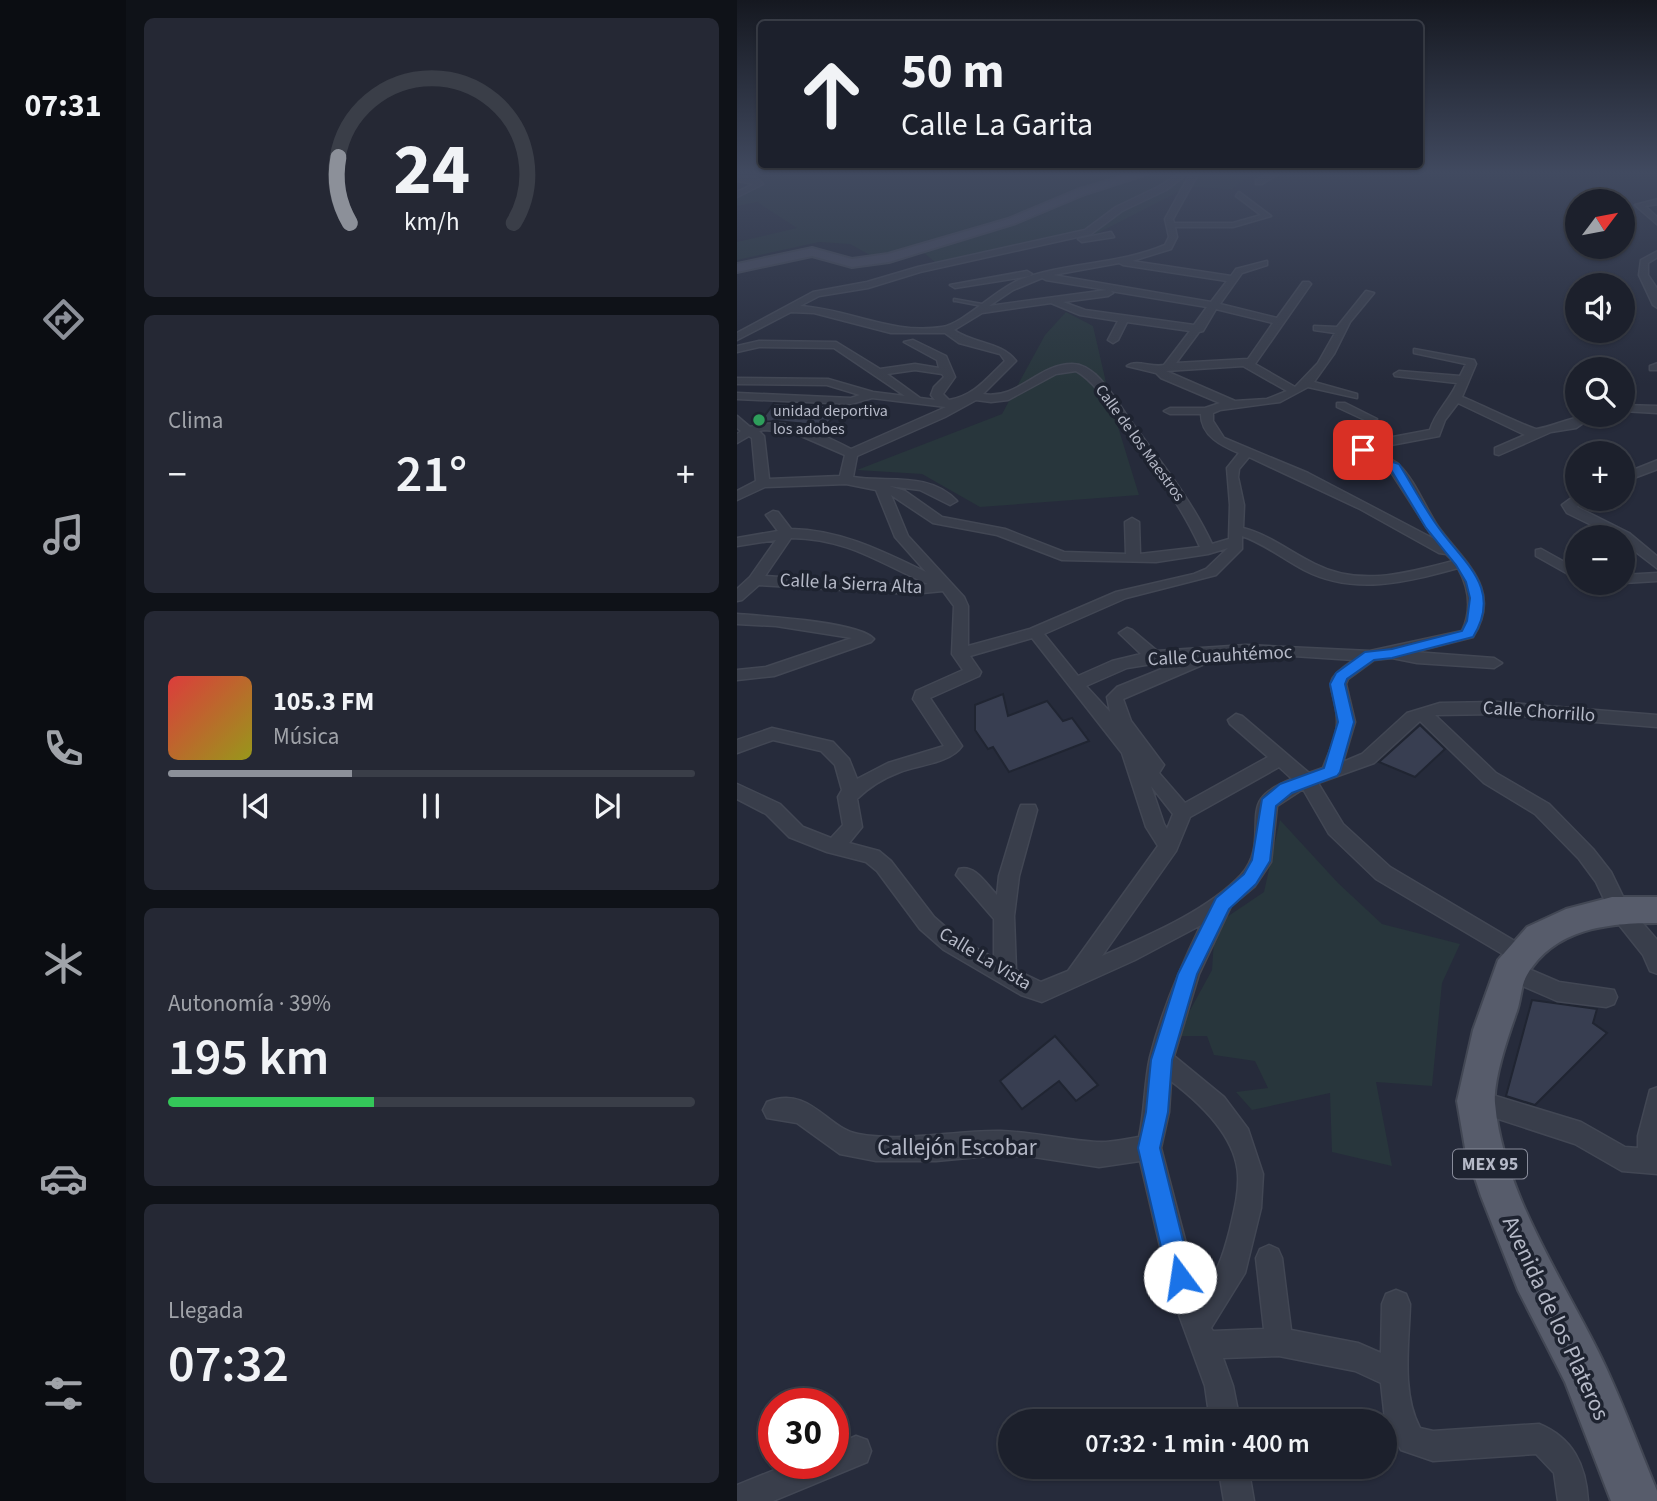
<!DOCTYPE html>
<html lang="es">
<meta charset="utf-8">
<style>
body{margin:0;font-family:"Source Sans 3",sans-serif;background:#252834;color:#f1f3f6;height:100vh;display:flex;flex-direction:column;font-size:26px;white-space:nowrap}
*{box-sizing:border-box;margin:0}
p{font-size:23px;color:#a0a3a9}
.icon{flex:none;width:38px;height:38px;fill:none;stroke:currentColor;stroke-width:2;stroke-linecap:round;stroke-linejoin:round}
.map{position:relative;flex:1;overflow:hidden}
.sheet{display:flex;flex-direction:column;gap:18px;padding:18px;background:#0f1218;width:611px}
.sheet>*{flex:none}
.top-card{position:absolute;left:21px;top:21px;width:665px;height:147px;border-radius:7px;box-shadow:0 2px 5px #0004,0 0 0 2px #3a3e48;background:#1c202c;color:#f1f3f6;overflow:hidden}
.needle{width:46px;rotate:58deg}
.controls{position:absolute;left:828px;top:189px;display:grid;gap:14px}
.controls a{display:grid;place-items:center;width:70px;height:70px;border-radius:50%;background:#1c202c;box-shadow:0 2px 5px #0004,0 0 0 2px #3a3e48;font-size:35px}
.speed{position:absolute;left:21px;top:1388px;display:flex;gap:14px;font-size:35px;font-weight:700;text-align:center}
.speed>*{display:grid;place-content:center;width:91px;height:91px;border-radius:50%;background:#1c202c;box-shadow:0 2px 5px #0004,0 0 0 2px #3a3e48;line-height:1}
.speed .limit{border:10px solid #d22;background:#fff;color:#111}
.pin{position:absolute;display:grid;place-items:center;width:60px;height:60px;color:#fff;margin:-30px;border-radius:14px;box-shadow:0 4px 10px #0006}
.me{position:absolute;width:77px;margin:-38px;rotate:346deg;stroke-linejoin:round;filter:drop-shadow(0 0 5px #0008)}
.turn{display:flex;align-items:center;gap:24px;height:147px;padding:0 28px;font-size:32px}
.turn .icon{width:91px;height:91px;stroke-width:2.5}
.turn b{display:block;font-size:49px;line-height:60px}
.big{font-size:52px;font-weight:600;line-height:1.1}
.sheet .tile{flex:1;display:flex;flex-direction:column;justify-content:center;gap:10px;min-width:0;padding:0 24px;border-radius:10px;background:#252834}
.sheet .dial{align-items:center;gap:0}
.dial svg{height:182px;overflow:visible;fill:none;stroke:#3a3e48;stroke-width:7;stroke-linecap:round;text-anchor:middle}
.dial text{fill:#f1f3f6;stroke:none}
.song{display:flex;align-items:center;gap:21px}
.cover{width:84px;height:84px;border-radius:10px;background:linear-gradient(135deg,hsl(0 70% 55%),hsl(60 70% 35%))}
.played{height:7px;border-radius:4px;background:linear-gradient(90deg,#8c9099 35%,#3a3e48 35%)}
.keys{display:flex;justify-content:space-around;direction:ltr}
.heat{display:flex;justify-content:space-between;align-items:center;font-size:38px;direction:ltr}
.charge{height:10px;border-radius:5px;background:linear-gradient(90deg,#34c759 39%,#3a3e48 0)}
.trip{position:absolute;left:261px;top:1409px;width:399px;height:70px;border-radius:35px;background:#1c202c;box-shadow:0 2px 5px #0004,0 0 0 2px #3a3e48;font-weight:600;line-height:70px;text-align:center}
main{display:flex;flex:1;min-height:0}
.tabs{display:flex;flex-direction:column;width:126px;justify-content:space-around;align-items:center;background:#0b0d12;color:#a0a3a9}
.tabs .icon{width:49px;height:49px}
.tabs .active{color:#8c9099}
.tabs b{font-size:32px;color:#f1f3f6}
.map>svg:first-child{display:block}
</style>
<main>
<nav class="tabs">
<b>07:31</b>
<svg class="icon active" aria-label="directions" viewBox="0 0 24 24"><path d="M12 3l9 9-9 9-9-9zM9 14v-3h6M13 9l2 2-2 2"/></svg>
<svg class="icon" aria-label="music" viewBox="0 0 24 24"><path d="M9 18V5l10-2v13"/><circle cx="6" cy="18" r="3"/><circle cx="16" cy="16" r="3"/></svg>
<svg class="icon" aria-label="phone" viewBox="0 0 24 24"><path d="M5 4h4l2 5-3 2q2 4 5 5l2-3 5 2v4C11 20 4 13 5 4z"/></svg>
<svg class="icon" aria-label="climate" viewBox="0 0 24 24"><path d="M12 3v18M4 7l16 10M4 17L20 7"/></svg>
<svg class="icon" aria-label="car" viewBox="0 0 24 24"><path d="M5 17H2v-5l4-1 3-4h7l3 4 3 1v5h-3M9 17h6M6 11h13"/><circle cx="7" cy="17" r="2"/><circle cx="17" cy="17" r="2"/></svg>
<svg class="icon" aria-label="filters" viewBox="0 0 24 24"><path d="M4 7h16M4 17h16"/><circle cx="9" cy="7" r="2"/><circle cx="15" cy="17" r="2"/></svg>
</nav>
<section class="sheet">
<div class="tile dial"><svg viewBox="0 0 100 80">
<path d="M14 69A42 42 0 1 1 86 69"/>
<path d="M14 69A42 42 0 0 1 9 40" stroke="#8c9099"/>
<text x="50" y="56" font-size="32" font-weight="700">24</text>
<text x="50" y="72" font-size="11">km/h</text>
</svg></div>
<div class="tile"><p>Clima</p>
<div class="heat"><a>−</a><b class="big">21°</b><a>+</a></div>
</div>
<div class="tile">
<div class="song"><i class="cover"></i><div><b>105.3 FM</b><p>Música</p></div></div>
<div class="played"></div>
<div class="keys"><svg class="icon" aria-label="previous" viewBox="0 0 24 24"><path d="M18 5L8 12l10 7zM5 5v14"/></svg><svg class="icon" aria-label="pause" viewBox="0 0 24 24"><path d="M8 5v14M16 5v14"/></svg><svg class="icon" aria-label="next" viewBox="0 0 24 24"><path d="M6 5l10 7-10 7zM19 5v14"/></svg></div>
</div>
<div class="tile"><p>Autonomía · 39%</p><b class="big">195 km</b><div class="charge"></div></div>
<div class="tile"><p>Llegada</p><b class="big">07:32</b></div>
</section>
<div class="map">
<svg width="921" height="1501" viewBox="0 0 921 1501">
<rect width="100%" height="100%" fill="#262b3b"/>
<g fill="#28363c">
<path d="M 54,174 L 515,174 L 495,189 L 451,187 L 359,234 L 320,239 L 199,263 L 185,251 L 133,255 L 113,244 L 82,242 L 0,260 L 0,242 L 60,228 L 20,202 L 0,206 L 0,190 L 17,181 Z"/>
<path d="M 329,312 L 356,326 L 374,404 L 402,495 L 243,507 L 185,474 L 120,470 L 265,414 L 308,335 Z"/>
<path d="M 543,820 L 601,883 L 645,924 L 723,944 L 705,983 L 695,1086 L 639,1082 L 655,1166 L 595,1152 L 593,1093 L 515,1110 L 499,1092 L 531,1088 L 518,1061 L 477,1055 L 470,1036 L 439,1036 L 475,970 L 478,925 L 527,892 Z"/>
</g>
<g fill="#383e51" stroke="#202532" stroke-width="2">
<path d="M 37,403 L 110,406 L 87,426 L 40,421 L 23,422 Z"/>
<path d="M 266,694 L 271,716 L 310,701 L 326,721 L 335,718 L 352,741 L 272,772 L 256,747 L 251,749 L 238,730 L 238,705 Z"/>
<path d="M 683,725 L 708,749 L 678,777 L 642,762 Z"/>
<path d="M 795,1000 L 860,1009 L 856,1023 L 870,1033 L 798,1105 L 769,1096 Z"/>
<path d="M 318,1036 L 361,1085 L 339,1101 L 322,1081 L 285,1109 L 263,1081 Z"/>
</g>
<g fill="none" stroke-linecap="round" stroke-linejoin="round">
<defs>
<path id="lane" d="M 217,299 L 245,304 L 247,305 L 245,306 L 219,301 L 217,301 Z"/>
<g id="street">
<path d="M 441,174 L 450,174 L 429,190 L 385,211 L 354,234 L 183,272 L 131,288 L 82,296 L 63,306 C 112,309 155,335 205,327 C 226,324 258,290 282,280 C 329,262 381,265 428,245 L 432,237 L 428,219 L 453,174 L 461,174 L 436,219 L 437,223 L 496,223 L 524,215 L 499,196 L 502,192 L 534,216 L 496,227 L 438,227 L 440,237 L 434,249 L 395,261 L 494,276 L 499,269 L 530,261 L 530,265 L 505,273 L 483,304 L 540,318 L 566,282 L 572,282 L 574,284 L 518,364 L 558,387 L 581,363 L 598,333 L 577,330 L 577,326 L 600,327 L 629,291 L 637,293 L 613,322 L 597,354 L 577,382 L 620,394 L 620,398 L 571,387 L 543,402 L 483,410 L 476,413 L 476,421 L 487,438 L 571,473 L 697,539 L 652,469 L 620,454 L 624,443 L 693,430 C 698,412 713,400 720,383 L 658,376 L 657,374 L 662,371 L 723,376 L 729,364 L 677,353 L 677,349 L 737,360 L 739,364 L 725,397 C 736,401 796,430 800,429 C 818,426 841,414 858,415 L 839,428 L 814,432 L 762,455 L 758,454 L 758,448 L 788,435 L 721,403 L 708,420 L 702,436 L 633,449 L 633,452 C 641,456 656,458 662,465 C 677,479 688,507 700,525 C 725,561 767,588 736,637 L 677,652 L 757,658 L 765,663 L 757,668 L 680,663 L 655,658 L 637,660 L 611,679 L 609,684 L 618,722 L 606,762 L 625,754 L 670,713 L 703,703 L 760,702 L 921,715 L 921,727 L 760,714 L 698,715 L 759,773 L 812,804 L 856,849 L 874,872 L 890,905 L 921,941 L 921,974 L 913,971 L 906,955 L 875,916 L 859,882 L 842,859 L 798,814 L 747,783 L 683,721 L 637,763 L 581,783 L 606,824 L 653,867 L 793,950 L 797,956 L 793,962 L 786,965 L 779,962 L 639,879 L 592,834 L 566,789 L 540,806 L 534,862 L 518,886 L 494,906 L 462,974 L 437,1056 L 487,1097 L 511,1129 L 526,1174 L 524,1208 L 508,1273 L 474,1328 L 476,1331 L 527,1329 L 519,1258 L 523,1249 L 532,1245 L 541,1249 L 545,1258 L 554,1330 L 621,1343 L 644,1353 L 645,1304 L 649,1294 L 659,1290 L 669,1294 L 673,1304 C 672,1343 664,1393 683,1428 L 696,1431 L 802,1424 C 836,1438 849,1465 851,1501 L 821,1501 L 817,1473 L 799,1454 L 696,1461 L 664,1450 L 648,1420 L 644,1383 L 618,1371 L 542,1356 L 486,1358 L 496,1386 L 503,1421 L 473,1421 L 468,1386 L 434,1293 L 403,1161 L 362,1167 L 297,1157 L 262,1155 L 199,1161 L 139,1161 L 103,1154 L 60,1123 L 30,1118 L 26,1110 L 30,1102 C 73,1085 89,1128 121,1134 C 169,1143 216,1130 264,1131 C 297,1132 328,1140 360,1142 C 373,1143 389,1139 402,1137 C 408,1111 407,1083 413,1057 C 425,1010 443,968 464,925 L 398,960 L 305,1002 L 284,995 L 207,950 L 183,929 L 140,871 L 129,862 L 90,852 L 52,837 L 29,814 L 0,799 L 0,784 L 43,804 L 66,827 L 94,838 L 106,825 L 101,797 L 105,790 L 98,765 L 84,751 L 36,740 L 0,753 L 0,740 L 35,728 L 96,742 L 112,759 L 120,779 L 151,763 L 207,746 L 176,699 L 179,691 L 226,670 L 215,654 L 217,606 L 206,591 L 175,594 L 22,585 L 5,600 L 0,601 L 0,589 L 13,577 L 39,540 L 0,546 L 0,538 L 41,531 L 29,515 L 36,511 L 41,512 L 54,529 C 104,530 145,551 189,572 L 158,537 L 139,490 L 109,484 L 28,487 L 0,500 L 0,491 L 19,481 L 15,438 L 12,436 L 0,443 L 0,434 L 4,431 L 0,428 L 0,416 L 13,427 C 49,416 83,433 114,449 L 209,407 L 135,398 L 114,404 L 0,399 L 0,393 L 114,398 L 123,395 L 90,385 L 0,384 L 0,378 L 91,379 L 136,392 L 168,396 L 97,348 L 22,347 L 0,352 L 0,346 L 22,341 L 99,342 L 143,369 L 178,364 L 202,368 L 200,360 L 167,342 L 176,340 L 209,356 L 218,377 L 206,394 L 212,400 C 237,396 250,378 268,361 L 263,354 L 222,343 L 208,333 L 154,333 L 77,313 L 54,312 L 0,340 L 0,333 L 76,292 L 130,282 L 181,267 L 348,230 L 379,207 L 423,186 ZM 382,263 L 386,265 L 490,281 L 474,302 L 316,275 ZM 305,278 L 309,280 L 370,290 L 252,306 L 276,290 ZM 374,291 L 470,307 L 457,325 L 348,310 L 326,302 L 371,296 L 376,293 ZM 314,303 L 343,315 L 381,321 L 371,340 L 376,343 L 381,340 L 390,322 L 453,331 L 427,365 C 415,368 400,359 390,366 L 419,373 L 424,378 L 483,403 L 468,408 L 433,408 L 427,411 L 433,414 L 464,414 C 464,436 485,446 502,453 L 490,468 L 493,505 L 492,539 L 475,544 C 455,501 426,465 398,427 C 385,410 375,390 359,375 C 352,369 345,364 335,364 C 301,364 281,400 246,394 L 279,361 C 265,342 237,344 217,330 L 245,313 ZM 479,309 L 536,323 L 511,359 L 439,363 L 462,332 L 466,331 ZM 506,366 L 550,391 L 530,399 L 498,401 L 429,371 ZM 178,370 L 205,374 L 207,377 L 197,387 L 194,395 L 198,400 L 183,398 L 150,374 ZM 339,371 C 361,384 373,408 387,428 C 415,467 443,503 463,547 L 403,554 L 402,522 L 395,518 L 388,522 L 389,554 L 327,552 L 268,529 L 205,517 L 168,491 L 152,486 L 183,490 L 213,505 L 220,501 C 192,471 150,483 116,477 L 120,456 L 208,417 L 239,400 L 254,402 L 271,400 L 319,374 ZM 27,430 L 55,432 L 108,455 L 103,476 L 32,479 L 27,436 L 22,431 ZM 512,457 L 623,509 L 702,553 L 709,554 L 716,561 C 670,573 623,587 578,564 C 553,552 533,535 506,528 L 507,505 L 501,477 L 502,469 ZM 154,495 L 196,523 L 260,535 L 325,560 L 419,562 L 471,554 L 491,548 L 469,569 L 457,574 L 379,592 L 293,629 L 231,646 L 231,606 L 227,597 L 171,536 ZM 505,536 C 528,544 546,559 567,570 C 617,596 670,582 721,568 C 732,588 735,610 725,631 L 633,651 L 509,645 L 420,651 L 395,630 L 390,628 L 382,633 L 404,654 L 375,661 L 341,676 L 307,634 L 389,598 L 479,575 L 505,549 ZM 54,538 C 112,539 142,563 191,584 L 175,586 L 28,576 ZM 295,638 L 385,753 L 409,827 L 421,846 L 331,971 L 304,982 L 279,970 L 277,916 L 282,876 L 300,810 L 298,805 L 284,805 L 282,810 L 262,876 L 260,895 C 249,884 238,864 222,869 L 219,875 L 257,919 L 257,958 L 221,938 L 197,917 L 154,861 L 142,851 L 112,843 L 125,827 L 120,799 C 132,787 147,778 163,772 C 181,765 214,763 225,746 L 193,698 L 242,676 L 244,672 L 233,656 ZM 541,655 L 617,660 C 579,685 599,684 600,720 C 601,735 591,754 586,768 L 572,773 L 505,716 L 499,714 L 491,720 L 493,724 L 531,757 L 448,803 L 422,773 L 427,765 L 394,721 L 386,699 L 472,662 L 473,656 ZM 452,658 L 380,687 L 370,697 L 373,712 L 349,686 L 390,668 ZM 542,767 L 555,779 C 545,783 531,789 524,799 C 512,816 528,849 504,875 C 470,911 410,936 365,956 L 439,851 L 453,817 ZM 414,786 L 436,814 L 430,829 L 427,824 ZM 434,1081 C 463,1103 499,1136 501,1175 C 502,1193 497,1212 493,1229 C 485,1260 481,1270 463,1297 L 424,1148 L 432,1112 Z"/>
<path d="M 531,174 L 541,174 L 525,184 L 519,184 L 519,180 Z"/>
<path d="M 0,177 L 18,177 L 26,184 L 0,197 L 0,192 L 17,184 L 0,181 Z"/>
<path d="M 921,199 L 921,204 L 908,206 L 921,218 L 921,225 L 898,205 Z"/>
<path d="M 374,232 L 377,237 L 345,242 L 341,239 Z"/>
<path d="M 921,251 L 921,257 L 911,263 L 911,275 L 921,290 L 921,308 L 916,305 L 902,275 L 904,260 Z"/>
<path d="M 290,271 L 295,274 L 293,276 L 218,288 L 213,285 Z"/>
<path d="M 921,363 L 921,370 L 913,370 L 913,366 Z"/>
<path d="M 600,403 L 608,403 L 640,419 L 630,421 L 600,407 Z"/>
<path d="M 886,405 L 921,406 L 921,413 L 886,411 Z"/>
<path d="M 921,460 L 921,469 L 886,482 L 886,474 Z"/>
<path d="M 840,494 L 840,499 L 846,499 L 840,507 L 892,533 L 921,557 L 921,569 L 886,542 L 886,537 L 879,537 L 830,513 L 825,505 Z"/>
<path d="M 804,549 L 840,569 L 840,579 L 799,556 L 799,550 Z"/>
<path d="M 921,573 L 921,581 L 886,583 L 884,583 L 886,575 Z"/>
<path d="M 0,614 C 25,616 123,622 137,639 L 134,642 L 37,676 L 0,680 L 0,670 L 29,667 L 115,638 L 39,626 L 0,624 Z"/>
<path d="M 773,961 L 822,982 L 877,990 L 880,997 L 877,1004 L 869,1007 L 820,1001 L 765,977 L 762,970 L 765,963 Z"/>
<path d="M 921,1087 L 921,1174 L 885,1171 L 838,1144 L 731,1109 L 727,1101 L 731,1093 L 739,1090 L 844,1122 L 888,1147 L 901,1148 L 901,1136 L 913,1090 Z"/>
<path d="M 119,1436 L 130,1440 L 134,1451 L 130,1462 L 36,1501 L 0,1501 L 0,1485 L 55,1463 L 96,1463 L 96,1446 Z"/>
<path d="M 481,1466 L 511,1466 L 517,1501 L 487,1501 Z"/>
</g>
<path id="secondary" d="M 393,174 L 410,174 L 348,194 L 279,223 L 152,262 L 115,267 L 75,256 L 0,272 L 0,264 L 75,248 L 115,259 L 151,254 L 271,219 L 340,190 Z"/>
<path id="primary" d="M 875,897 L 921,897 L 921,923 C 871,923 818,928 790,975 C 784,985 784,1000 780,1011 C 772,1034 756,1079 758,1103 C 765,1188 824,1277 861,1351 C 884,1397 901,1446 921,1493 L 921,1501 L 874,1501 L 828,1382 L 781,1290 L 744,1196 L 728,1148 L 720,1101 L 736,1030 L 761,960 L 790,927 L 829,909 Z"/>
</defs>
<use href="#lane" stroke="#424754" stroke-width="3"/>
<use href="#street" stroke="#424754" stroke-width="3"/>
<use href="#secondary" stroke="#424754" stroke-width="4"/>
<use href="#primary" stroke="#424754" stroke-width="4"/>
<use href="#lane" fill="#393e4b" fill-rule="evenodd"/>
<use href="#street" fill="#393e4b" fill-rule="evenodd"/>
<use href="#secondary" fill="#484c5e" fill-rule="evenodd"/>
<use href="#primary" fill="#575c6b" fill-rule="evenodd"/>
</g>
<linearGradient id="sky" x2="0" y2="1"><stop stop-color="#151820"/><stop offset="0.45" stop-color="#414a60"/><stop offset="1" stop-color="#414a60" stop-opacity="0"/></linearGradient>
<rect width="921" height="384" fill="url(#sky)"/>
<path fill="#1a73e8" stroke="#114b97" stroke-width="2" d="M 626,447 L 636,456 L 662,464 C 674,483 685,504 699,524 C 724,561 767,587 736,637 L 655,658 L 637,660 L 610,679 L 608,684 L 617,722 L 603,772 L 600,776 L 555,793 L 539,806 L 533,861 L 519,884 L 492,909 L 460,974 L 435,1060 L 431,1112 L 423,1148 L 455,1277 L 452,1285 L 443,1289 L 434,1285 L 431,1277 L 401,1148 L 409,1112 L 414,1060 L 441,974 L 479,898 L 507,874 L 515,860 L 525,799 L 543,784 L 587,768 L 601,722 L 593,684 L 599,673 L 628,652 L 655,649 L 725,631 L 730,621 L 733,598 L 729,582 L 719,565 L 689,528 L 653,468 L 622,456 L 621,450 Z"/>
<circle fill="#2e9e5b" stroke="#1e2330" stroke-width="2.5" cx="22" cy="420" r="7"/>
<g text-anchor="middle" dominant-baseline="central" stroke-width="7" stroke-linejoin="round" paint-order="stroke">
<g font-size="16" fill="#b5b9c7" stroke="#1e2330" text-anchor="start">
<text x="36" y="411">unidad deportiva<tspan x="36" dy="18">los adobes</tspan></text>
</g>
<g font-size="16" fill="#b5b9c7" stroke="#1e2330">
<text transform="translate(403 443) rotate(54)">Calle de los Maestros</text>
</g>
<rect fill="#1e2330" stroke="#888c9a" stroke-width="2" x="716" y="1149.5" width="74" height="29" rx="5"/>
<g font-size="18" font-weight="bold" fill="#b5b9c7">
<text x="753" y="1164">MEX 95</text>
</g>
<g font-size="19" fill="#b5b9c7" stroke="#1e2330">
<text transform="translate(114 584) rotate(3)">Calle la Sierra Alta</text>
<text transform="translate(483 656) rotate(-3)">Calle Cuauhtémoc</text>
<text transform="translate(802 712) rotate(4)">Calle Chorrillo</text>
<text transform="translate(248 959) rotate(31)">Calle La Vista</text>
</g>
<g font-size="23" fill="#b5b9c7" stroke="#1e2330">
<text x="220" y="1147">Callejón Escobar</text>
<text transform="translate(819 1318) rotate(65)">Avenida de los Plateros</text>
</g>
</g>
</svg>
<div class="controls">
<a><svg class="needle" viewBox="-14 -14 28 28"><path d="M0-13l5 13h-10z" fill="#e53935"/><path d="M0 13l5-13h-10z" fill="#a0a3a9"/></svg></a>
<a><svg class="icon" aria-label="sound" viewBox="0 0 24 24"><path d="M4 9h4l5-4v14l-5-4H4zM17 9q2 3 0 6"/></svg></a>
<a><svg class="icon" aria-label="search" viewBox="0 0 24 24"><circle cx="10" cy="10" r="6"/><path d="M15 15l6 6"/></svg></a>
<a>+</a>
<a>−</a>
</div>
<div class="speed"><div class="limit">30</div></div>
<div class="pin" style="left:626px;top:450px;background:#d93025"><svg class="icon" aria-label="arrive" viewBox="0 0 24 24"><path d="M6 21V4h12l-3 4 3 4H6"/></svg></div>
<svg class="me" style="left:443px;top:1277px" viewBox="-20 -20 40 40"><circle r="19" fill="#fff"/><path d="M0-13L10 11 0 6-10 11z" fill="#1a73e8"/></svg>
<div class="trip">07:32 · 1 min · 400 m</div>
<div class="top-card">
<div class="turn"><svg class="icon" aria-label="ahead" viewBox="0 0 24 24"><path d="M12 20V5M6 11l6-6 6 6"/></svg><div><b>50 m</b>Calle La Garita</div></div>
</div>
</div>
</main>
